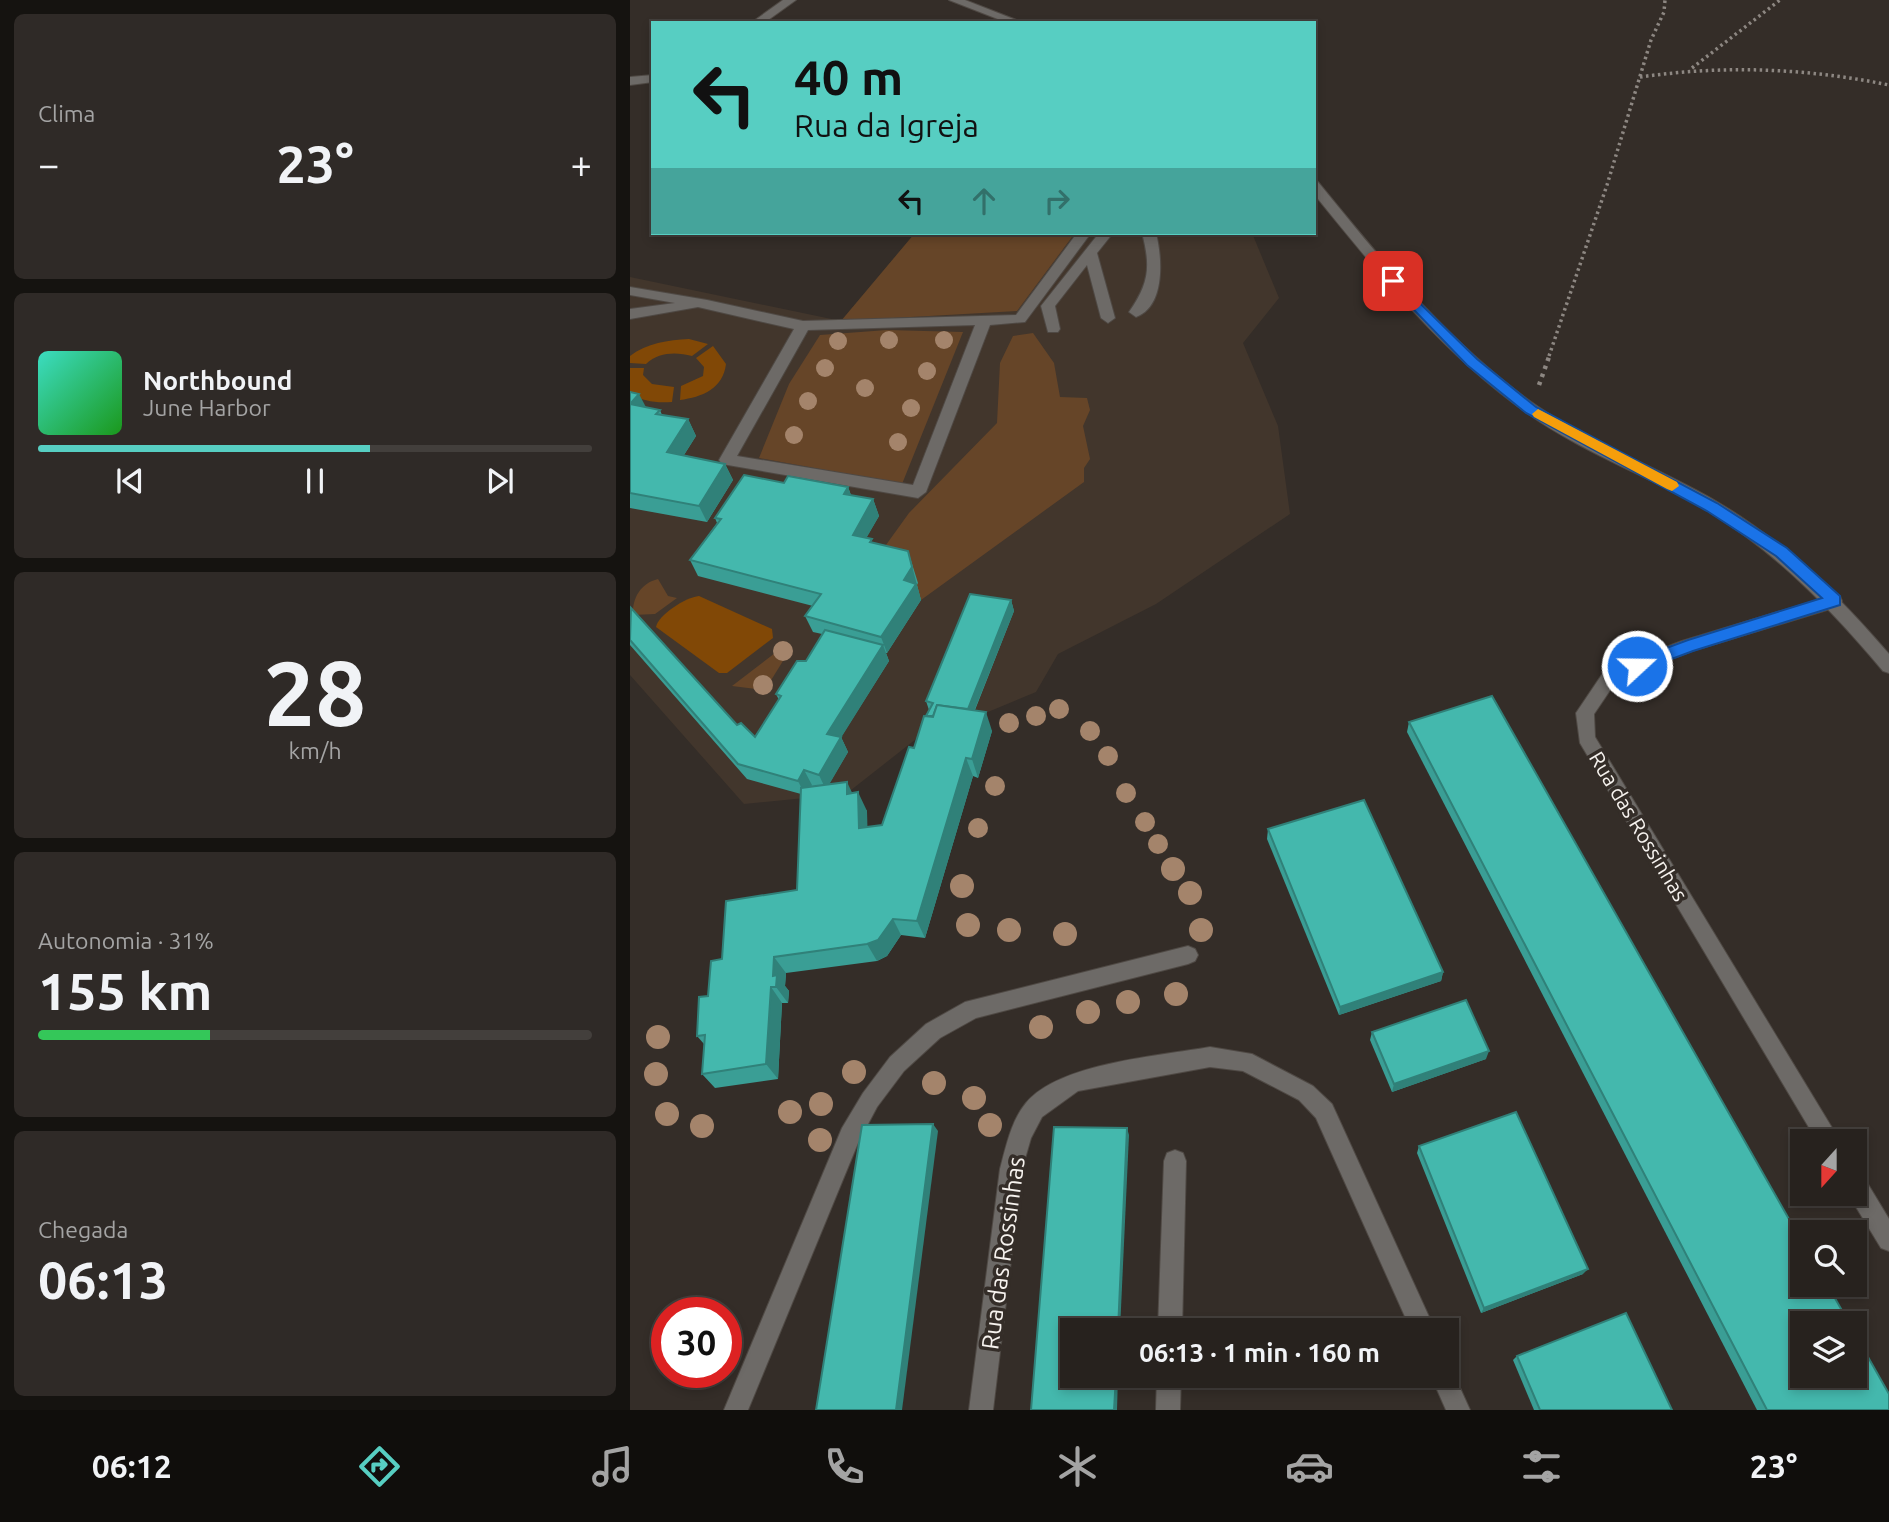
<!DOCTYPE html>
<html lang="pt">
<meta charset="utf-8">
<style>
body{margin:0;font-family:Ubuntu,sans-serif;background:#2f2a27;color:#f1f3f6;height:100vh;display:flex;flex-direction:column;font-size:26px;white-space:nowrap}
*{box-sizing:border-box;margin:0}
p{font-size:23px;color:#a4a4a4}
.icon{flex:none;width:38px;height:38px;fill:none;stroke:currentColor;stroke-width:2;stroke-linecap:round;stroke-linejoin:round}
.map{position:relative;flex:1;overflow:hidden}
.sheet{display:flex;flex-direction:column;gap:14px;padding:14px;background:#151310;width:630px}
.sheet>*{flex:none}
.banner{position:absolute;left:21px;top:21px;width:665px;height:214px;border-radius:0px;box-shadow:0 4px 10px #0003,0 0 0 2px #433f3c;background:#57cec2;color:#111;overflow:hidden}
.needle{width:46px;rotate:201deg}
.tools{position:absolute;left:1160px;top:1129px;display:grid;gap:14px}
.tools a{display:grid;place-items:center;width:77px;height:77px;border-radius:0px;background:#27221e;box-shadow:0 4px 10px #0003,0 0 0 2px #433f3c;font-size:35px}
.speed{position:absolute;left:21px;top:1297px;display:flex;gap:14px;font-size:35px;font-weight:700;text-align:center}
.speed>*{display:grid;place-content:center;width:91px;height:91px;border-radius:50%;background:#27221e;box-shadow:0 4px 10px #0003,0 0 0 2px #433f3c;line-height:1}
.speed .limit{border:10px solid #d22;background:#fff;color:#111}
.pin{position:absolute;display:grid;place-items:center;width:60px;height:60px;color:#fff;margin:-30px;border-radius:14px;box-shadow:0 4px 10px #0006}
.me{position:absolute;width:77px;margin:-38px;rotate:69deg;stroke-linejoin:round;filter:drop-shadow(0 0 5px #0008)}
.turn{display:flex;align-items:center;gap:24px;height:147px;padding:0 28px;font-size:32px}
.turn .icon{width:91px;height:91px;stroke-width:2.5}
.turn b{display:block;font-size:49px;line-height:60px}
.lanes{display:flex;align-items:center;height:66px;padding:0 28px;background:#0003;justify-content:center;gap:35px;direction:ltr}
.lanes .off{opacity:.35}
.big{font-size:52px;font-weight:600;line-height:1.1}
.sheet .card{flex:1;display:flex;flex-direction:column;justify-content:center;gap:10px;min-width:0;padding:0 24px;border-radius:10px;background:#2f2a27}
.sheet .dial{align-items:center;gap:0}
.dial b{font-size:91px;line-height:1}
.song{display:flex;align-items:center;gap:21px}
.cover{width:84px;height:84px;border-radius:10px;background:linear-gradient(135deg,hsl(170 70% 55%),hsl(120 70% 35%))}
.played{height:7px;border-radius:4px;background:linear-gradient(90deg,#57cec2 60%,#433f3c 60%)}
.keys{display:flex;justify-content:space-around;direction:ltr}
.heat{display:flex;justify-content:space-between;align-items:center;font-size:38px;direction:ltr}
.charge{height:10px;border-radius:5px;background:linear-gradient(90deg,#34c759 31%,#433f3c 0)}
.trip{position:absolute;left:430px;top:1318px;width:399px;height:70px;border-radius:0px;background:#27221e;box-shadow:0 4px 10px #0003,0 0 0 2px #433f3c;font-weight:600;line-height:70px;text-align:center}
.dock{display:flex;height:112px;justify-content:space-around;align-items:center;background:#100e0c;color:#a4a4a4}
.dock .icon{width:49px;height:49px}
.dock .current{color:#57cec2}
.dock b{font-size:32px;color:#f1f3f6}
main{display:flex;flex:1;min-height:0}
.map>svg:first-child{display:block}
</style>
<main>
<section class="sheet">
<div class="card"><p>Clima</p>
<div class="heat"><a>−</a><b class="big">23°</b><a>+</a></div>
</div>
<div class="card">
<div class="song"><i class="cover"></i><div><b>Northbound</b><p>June Harbor</p></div></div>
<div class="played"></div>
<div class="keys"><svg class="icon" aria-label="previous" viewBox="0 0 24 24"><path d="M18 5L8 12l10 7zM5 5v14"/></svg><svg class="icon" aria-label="pause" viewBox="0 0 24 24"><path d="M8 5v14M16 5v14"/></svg><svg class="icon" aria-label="next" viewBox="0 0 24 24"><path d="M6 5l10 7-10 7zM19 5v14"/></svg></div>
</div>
<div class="card dial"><b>28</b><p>km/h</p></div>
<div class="card"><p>Autonomia · 31%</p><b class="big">155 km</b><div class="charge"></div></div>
<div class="card"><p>Chegada</p><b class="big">06:13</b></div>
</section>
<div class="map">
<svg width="1259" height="1410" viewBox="0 0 1259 1410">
<rect width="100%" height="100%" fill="#342d28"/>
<path fill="#42362c" d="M 285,233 L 622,233 L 649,298 L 613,343 L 648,426 L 660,514 L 526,604 L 428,654 L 406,692 L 341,719 L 300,728 L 216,794 L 114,804 L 0,675 L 0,277 L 211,321 Z"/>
<g fill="#664528">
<path d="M 285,233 L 445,233 L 387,311 L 211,321 Z"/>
<path d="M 257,330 L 333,332 L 272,484 L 129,458 L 159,384 L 190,335 Z"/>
<path d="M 403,333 L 424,363 L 430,397 L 457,398 L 460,410 L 453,426 L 460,459 L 454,468 L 454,482 L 291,600 L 248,556 L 279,513 L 367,423 L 370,363 L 383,336 Z"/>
<path d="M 28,579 L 38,596 L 47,598 L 25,614 L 3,615 C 2,598 11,583 28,579 Z"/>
<path d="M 158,643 L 161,648 L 135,690 L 102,686 Z"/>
</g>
<g fill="#814806">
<path d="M 59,339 L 78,344 L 62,356 C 46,352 29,352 16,364 L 0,363 L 0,356 C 17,343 38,340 59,339 Z"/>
<path d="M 83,346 L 96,364 C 93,389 72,397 50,400 L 51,386 L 73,376 L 74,367 L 66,358 Z"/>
<path d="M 0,368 L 14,368 L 13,375 L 22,384 L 44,387 L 42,402 C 27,403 13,402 0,393 Z"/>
<path d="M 69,596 L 142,629 L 143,638 L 97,673 L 89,673 L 26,627 C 28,615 56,597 69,596 Z"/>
</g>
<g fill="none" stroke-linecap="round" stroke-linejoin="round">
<defs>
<g id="service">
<path d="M 447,233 L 461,233 L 395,322 L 360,325 L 296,492 L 288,498 L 92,464 L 89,460 L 164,329 L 68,307 L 0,319 L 0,309 L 45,303 L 0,295 L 0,287 L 77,300 L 173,321 L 386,315 ZM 345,325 L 283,485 L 107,456 L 178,330 Z"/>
<path d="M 469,233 L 483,233 L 467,253 L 485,318 L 478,323 L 471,318 L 457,265 L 425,306 L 430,329 L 428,332 L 418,332 L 411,306 Z"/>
<path d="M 512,233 L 526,233 C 532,257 536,306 506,317 L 499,312 C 519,283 521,267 512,233 Z"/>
</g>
<g id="minor">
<path d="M 153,0 L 166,0 L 134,23 L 121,23 Z"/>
<path d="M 23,75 L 23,82 L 0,85 L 0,77 Z"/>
<path d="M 1204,595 L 1210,596 L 1212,601 L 1210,606 L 1062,651 L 987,680 L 964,714 L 965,737 L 1210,1141 L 1187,1141 L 950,743 L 946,713 L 975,670 L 1052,641 Z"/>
<path d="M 558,946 L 565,949 L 568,955 L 565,961 L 558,964 L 346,1018 L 310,1038 L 274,1071 L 247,1107 L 228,1143 L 118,1410 L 94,1410 L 212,1128 L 233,1093 L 260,1057 L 296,1024 L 335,1002 Z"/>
<path d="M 580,1047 L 622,1054 L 683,1086 L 702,1104 L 805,1330 L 781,1330 L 686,1118 L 669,1100 L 613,1071 L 580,1067 L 448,1091 L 412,1117 L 401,1138 L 392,1169 L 363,1410 L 339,1410 L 370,1169 C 376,1147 381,1121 396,1103 C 429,1063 529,1056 580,1047 Z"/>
<path d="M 545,1150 L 553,1153 L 556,1161 L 552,1330 L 528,1330 L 534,1161 L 537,1153 Z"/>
<path d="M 1225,1173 L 1233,1176 L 1259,1219 L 1259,1251 L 1251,1248 L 1218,1194 L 1225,1194 Z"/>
<path d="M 817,1366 L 821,1368 L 840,1410 L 816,1410 L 801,1376 L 817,1376 Z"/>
<path d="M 527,1376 L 551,1376 L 550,1410 L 526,1410 Z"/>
</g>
<g id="tertiary">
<path d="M 319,0 L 335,0 L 394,23 L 378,23 Z"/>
<path d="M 684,181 L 688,182 C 754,263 821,346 907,406 C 964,445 1030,468 1089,503 C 1156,543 1209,596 1259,654 L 1259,673 L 1253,671 C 1201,609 1147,553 1078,511 C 1019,476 953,453 897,413 C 813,354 748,273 684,194 Z"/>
</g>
</defs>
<use href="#service" stroke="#4f4944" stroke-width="2"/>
<use href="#minor" stroke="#4f4944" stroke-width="2"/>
<use href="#tertiary" stroke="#4f4944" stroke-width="2"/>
<g stroke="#8d8782" stroke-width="3.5" stroke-dasharray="2.5 3.5" stroke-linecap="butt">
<path d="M 1062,68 L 1150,0"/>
<path d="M 1010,77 C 1095,65 1175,68 1259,85"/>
<path d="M 919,356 L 977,185 L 1021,40 L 1034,12 L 1035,0"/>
</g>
<path stroke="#8d8782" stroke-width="4.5" stroke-dasharray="3.5 5" stroke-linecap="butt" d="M 909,385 L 920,354"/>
<use href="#service" fill="#6d6a67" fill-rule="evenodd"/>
<use href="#minor" fill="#6d6a67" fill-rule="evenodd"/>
<use href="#tertiary" fill="#6d6a67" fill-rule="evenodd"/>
</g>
<g fill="#a4846b">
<circle cx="259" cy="340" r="9"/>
<circle cx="314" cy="340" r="9"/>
<circle cx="208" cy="341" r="9"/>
<circle cx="195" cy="368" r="9"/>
<circle cx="297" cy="371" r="9"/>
<circle cx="235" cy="388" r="9"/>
<circle cx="178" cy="401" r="9"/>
<circle cx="281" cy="408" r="9"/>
<circle cx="164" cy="435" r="9"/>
<circle cx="268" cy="442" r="9"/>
<circle cx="153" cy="651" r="10"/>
<circle cx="133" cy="685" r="10"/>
<circle cx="429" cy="709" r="10"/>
<circle cx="406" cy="716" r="10"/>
<circle cx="379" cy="723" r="10"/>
<circle cx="460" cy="731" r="10"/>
<circle cx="478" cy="756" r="10"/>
<circle cx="365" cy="786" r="10"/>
<circle cx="496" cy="793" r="10"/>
<circle cx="515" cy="822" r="10"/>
<circle cx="348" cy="828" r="10"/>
<circle cx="528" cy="844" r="10"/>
<circle cx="543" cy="869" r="12"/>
<circle cx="332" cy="886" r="12"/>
<circle cx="560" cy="893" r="12"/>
<circle cx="338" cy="925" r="12"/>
<circle cx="379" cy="930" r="12"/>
<circle cx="571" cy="930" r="12"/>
<circle cx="435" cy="934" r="12"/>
<circle cx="546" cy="994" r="12"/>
<circle cx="498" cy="1002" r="12"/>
<circle cx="458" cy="1012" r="12"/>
<circle cx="411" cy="1027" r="12"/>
<circle cx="28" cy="1037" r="12"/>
<circle cx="224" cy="1072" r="12"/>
<circle cx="26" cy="1074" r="12"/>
<circle cx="304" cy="1083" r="12"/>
<circle cx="344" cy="1098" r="12"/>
<circle cx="191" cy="1104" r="12"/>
<circle cx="160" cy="1112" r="12"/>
<circle cx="37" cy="1114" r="12"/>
<circle cx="360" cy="1125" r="12"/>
<circle cx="72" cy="1126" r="12"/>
<circle cx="190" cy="1140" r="12"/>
</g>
<g fill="#3a9e95">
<path d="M 0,392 L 16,408 L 30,410 L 32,415 L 58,419 L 66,436 L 54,455 L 95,464 L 103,480 L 77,522 L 0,508 Z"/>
<path d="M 154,483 L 218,487 L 221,495 L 243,499 L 249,516 L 236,538 L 243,543 L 278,551 L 288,583 L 287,585 L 291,600 L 257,653 L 256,653 L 259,661 L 211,737 L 218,752 L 199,784 L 222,793 L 237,811 L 237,827 L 252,825 L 299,710 L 296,701 L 381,600 L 384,611 L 345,710 L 362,731 L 348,778 L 343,776 L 295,938 L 271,935 L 257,956 L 247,961 L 156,973 L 155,986 L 159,991 L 158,1003 L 152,1003 L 148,1079 L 85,1088 L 72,1074 L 74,1044 L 67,1036 L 78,996 L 92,959 L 167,890 L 171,794 L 117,779 L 0,645 L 0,609 L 107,725 L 125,737 L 149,700 L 146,694 L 176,661 L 192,634 L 183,632 L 175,616 L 183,606 L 68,576 L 60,560 L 87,523 L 85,518 Z"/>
<path d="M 779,722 L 1259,1410 L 1127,1410 L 777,732 Z"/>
<path d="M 638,829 L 813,972 L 811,981 L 709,1015 L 637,839 Z"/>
<path d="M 742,1032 L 856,1059 L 762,1092 L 740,1040 Z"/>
<path d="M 789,1146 L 953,1274 L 851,1313 L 787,1153 Z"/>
<path d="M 887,1356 L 1042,1410 L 904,1410 L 883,1360 Z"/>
</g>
<g fill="#308179">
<path d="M 9,394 L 18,411 L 0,404 Z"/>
<path d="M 58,419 L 66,436 L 45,469 L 37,452 Z"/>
<path d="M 95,464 L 103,480 L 77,522 L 69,506 Z"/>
<path d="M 218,487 L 224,504 L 214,494 Z"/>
<path d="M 243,499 L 249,516 L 229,551 L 223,535 Z"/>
<path d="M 278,551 L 291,600 L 257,653 L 251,637 L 274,580 Z"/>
<path d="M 381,600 L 384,611 L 341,719 L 296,717 Z"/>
<path d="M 253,645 L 259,661 L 204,749 L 197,734 Z"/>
<path d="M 356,712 L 362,731 L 348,778 L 342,759 Z"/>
<path d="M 211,737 L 218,752 L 196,790 L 189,775 Z"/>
<path d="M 336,758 L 343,776 L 295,938 L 287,921 Z"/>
<path d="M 174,770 L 182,785 L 175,795 L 168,781 Z"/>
<path d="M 217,782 L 226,801 L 217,794 Z"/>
<path d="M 228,792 L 237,811 L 238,846 L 229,828 Z"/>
<path d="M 263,919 L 271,935 L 257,956 L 247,961 L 237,944 Z"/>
<path d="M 144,957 L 156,973 L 155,986 L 159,991 L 158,1003 L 146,987 L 143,976 Z"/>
<path d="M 813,972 L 811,981 L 709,1015 L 710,1007 Z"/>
<path d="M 141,987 L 152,1003 L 148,1079 L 136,1064 Z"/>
<path d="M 859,1051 L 856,1059 L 762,1092 L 764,1084 Z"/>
<path d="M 303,1124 L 308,1131 L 272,1410 L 266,1410 Z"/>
<path d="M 497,1128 L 499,1135 L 490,1330 L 488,1330 Z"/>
<path d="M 958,1269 L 953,1274 L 851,1313 L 854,1308 Z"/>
<path d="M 486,1376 L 488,1376 L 487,1410 L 484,1410 Z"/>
</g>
<g fill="#44b8ad" stroke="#308179" stroke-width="2">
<path d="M 0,392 L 9,394 L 0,404 L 30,410 L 26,414 L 58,419 L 37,452 L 95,464 L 69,506 L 0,493 Z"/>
<path d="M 114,475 L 154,483 L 158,476 L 218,487 L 214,494 L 243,499 L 223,535 L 242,539 L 240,542 L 278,551 L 282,567 L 274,580 L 286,584 L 251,637 L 175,616 L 191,594 L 60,560 L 91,519 L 85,518 Z"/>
<path d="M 340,594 L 381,600 L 338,709 L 307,705 L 303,716 L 296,716 L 303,703 L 296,701 Z"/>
<path d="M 1,608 L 107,725 L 111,723 L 125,737 L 151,696 L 146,694 L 167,661 L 176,661 L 195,630 L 253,645 L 197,734 L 211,737 L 189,775 L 174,770 L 168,781 L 108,764 L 0,640 Z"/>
<path d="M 862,696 L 1172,1242 L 1172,1284 L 1197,1284 L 1219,1323 L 1172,1323 L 1172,1376 L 1225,1376 L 1225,1334 L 1259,1394 L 1259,1410 L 1137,1410 L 779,722 Z"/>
<path d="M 307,705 L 356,712 L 342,759 L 336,758 L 287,921 L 263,919 L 248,940 L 237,944 L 144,957 L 143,976 L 147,975 L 146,987 L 141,987 L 136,1064 L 72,1074 L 75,1035 L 67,1036 L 69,997 L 78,996 L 81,961 L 92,959 L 96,901 L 167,890 L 171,788 L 217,782 L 217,794 L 228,792 L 229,828 L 252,825 L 279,747 L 284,748 L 294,716 L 303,717 Z"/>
<path d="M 734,800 L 813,972 L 710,1007 L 638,829 Z"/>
<path d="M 836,1000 L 859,1051 L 764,1084 L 742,1032 Z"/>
<path d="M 886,1112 L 958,1269 L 854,1308 L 789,1146 Z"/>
<path d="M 303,1124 L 266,1410 L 186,1410 L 232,1125 Z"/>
<path d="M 424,1127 L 497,1128 L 488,1330 L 443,1330 L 443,1376 L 486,1376 L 484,1410 L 401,1410 Z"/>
<path d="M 996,1313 L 1042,1410 L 910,1410 L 887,1356 Z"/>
</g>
<path fill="#1a73e8" stroke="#114b97" stroke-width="2" d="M 763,277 L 847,359 L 906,407 L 1087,503 L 1157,548 L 1210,596 L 1210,605 L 1063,651 L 1007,672 L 1001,670 L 1001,661 L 1058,640 L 1192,598 L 1146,556 L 1077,511 L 896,413 L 837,365 L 759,284 L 759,278 Z"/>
<path fill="#f59e0b" d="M 908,409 L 1047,482 L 1049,486 L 1042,491 L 1037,489 L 904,417 L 902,414 Z"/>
<g text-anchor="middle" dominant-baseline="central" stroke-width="7" stroke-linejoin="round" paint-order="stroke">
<g font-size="21" fill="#f6f2ee" stroke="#342d28">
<text transform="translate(1009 826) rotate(59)">Rua das Rossinhas</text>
</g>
<g font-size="24" fill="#f6f2ee" stroke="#342d28">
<text transform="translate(373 1253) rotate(-82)">Rua das Rossinhas</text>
</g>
</g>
</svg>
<div class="tools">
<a><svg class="needle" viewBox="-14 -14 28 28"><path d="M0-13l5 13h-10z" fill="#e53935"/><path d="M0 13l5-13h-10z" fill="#a4a4a4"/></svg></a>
<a><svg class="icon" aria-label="search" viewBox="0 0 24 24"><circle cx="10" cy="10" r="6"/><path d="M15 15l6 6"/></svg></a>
<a><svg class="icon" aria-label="layers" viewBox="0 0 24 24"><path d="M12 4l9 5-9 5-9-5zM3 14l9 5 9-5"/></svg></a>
</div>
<div class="speed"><div class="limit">30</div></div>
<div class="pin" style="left:763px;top:281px;background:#d93025"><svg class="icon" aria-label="arrive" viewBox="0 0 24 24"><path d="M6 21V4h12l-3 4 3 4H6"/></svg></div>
<svg class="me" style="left:1007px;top:666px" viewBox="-20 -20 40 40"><circle r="17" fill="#1a73e8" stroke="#fff" stroke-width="3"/><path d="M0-11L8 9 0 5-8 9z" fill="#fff"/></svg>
<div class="trip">06:13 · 1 min · 160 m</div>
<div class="banner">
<div class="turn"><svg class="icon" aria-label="left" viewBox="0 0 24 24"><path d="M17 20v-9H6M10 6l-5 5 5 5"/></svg><div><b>40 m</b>Rua da Igreja</div></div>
<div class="lanes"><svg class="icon" aria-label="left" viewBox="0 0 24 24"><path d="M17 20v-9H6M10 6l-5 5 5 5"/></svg><svg class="icon off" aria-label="ahead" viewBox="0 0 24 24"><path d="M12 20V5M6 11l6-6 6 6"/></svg><svg class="icon off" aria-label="right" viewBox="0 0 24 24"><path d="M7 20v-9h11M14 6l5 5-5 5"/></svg></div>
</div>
</div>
</main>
<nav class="dock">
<b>06:12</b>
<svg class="icon current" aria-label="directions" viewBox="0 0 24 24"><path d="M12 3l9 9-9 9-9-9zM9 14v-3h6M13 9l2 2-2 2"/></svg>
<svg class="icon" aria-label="music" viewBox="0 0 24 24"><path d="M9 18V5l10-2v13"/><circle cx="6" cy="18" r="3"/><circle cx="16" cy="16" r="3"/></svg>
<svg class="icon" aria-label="phone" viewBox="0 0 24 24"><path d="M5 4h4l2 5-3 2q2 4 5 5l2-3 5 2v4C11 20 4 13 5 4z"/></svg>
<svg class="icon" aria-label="climate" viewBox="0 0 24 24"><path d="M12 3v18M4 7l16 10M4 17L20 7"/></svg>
<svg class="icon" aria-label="car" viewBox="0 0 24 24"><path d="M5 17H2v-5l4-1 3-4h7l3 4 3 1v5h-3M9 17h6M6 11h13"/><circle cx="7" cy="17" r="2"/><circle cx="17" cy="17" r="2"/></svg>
<svg class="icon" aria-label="filters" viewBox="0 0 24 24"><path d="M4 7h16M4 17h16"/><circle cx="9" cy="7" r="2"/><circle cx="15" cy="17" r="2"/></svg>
<b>23°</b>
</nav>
